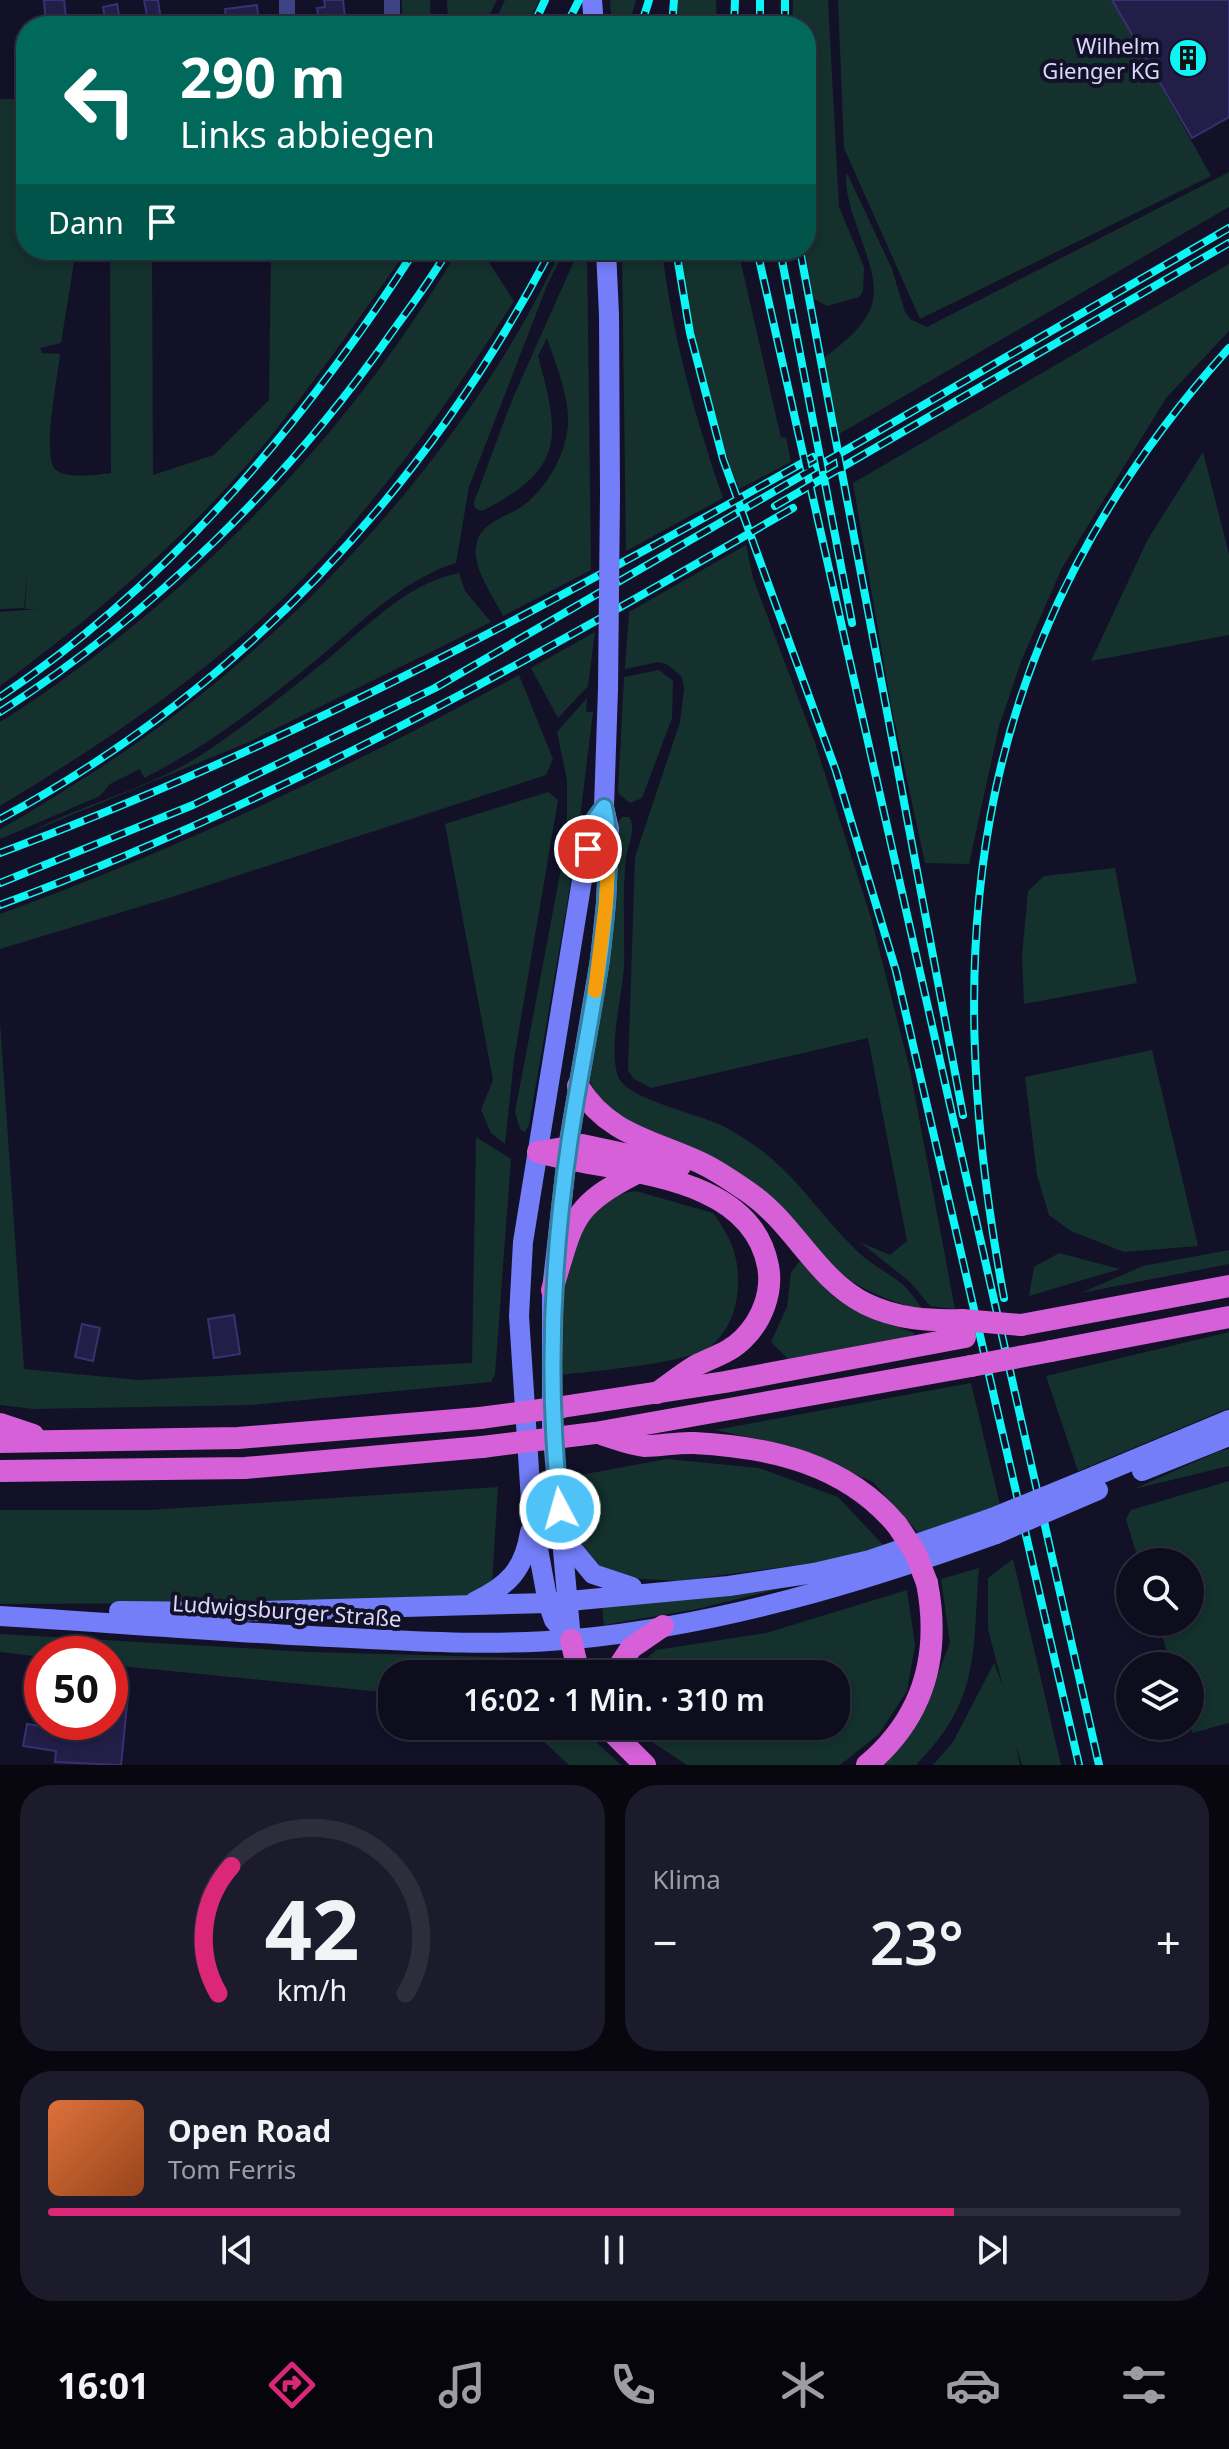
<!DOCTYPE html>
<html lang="de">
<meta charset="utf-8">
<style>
body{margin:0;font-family:"Noto Sans",sans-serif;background:#1c1b2b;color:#f1f3f6;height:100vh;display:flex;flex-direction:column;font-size:30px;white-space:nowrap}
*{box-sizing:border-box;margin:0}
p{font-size:26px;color:#9b9ca4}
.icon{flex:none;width:44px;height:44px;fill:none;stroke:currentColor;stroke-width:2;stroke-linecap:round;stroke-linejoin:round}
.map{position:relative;height:1765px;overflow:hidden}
.panel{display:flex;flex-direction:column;gap:20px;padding:20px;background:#080710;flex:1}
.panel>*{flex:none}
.top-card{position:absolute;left:16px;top:16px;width:800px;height:244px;border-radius:32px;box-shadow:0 4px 12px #0003,0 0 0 2px #2e2d3c;background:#00695c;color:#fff;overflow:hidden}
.buttons{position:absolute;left:1116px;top:1548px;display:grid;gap:16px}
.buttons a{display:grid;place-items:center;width:88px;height:88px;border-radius:50%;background:#0e0d1e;box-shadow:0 4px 12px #0003,0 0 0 2px #2e2d3c;font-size:40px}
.speed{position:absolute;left:24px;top:1636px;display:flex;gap:16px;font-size:40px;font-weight:700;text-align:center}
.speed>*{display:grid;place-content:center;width:104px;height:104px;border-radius:50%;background:#0e0d1e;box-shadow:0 4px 12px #0003,0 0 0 2px #2e2d3c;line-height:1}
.speed .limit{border:12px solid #d22;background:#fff;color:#111}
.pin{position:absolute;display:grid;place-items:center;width:68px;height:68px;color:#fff;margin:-34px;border:4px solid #fff;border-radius:50%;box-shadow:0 2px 8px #0007}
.me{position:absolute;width:88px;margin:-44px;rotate:354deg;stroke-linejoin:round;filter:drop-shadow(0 0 6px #0008)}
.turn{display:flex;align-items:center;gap:28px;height:168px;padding:0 32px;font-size:36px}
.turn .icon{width:104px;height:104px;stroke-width:2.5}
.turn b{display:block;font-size:56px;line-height:68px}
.then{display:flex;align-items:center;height:76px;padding:0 32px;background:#0003;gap:16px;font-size:30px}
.big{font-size:60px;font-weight:600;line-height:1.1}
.panel .card{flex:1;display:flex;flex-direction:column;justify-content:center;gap:12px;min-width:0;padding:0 28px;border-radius:32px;background:#1c1b2b}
.panel .dial{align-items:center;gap:0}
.dial svg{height:208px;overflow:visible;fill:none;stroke:#2e2d3c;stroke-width:7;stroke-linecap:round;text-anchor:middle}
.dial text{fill:#f1f3f6;stroke:none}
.song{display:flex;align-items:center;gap:24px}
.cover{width:96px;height:96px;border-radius:12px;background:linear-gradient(135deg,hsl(20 70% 55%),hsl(20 70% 35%))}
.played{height:8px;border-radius:4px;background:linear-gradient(90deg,#db2777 80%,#2e2d3c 80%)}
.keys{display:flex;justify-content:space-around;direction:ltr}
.heat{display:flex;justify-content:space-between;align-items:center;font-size:44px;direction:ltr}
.panel .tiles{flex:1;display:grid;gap:20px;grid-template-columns:1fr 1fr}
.card:last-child{grid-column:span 2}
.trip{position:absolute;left:378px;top:1660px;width:472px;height:80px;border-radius:32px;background:#0e0d1e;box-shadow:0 4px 12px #0003,0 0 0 2px #2e2d3c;font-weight:600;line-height:80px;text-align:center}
.tab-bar{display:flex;height:128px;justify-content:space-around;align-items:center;background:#06050c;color:#9b9ca4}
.tab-bar .icon{width:56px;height:56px}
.tab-bar .selected{color:#db2777}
.tab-bar b{font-size:36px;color:#f1f3f6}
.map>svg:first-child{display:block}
</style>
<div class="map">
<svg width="1229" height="1765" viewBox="0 0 1229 1765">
<rect width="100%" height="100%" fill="#131128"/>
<g fill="#14312d">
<path d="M 402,0 L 430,0 L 431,26 L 402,26 Z"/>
<path d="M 447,0 L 497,0 L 484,26 L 448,26 Z"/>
<path d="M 505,0 L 539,0 L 527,26 L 493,26 Z"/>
<path d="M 610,0 L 636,0 L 629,26 L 612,26 Z"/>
<path d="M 678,0 L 716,0 L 717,26 L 676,26 Z"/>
<path d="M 793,0 L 828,0 L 839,207 L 864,267 L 863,291 L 859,297 L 827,306 L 813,298 L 805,250 L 806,26 L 792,26 Z"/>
<path d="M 838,0 L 1113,0 L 1211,176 L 920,319 L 844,148 Z"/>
<path d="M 0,99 L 26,99 L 26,250 L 76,250 L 61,343 L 40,348 L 42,353 L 60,354 C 58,376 41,458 56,470 C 67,479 97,475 111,473 L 110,250 L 152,250 L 153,475 L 214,455 L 269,400 L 271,250 L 407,250 C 359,319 311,387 258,452 C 183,541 93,617 0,686 L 0,612 L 38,609 L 25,609 L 27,573 L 24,608 L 0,609 Z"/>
<path d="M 1229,172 L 1229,207 L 839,434 L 824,358 C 894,306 877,287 853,215 C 849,202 844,184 847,173 L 892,269 L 905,312 L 910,319 L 927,327 Z"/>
<path d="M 458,250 L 481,250 L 514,301 C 454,395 390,486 313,568 C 223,664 112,738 0,806 L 0,722 C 184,605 348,438 458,250 Z"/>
<path d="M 561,250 L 565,250 L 548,283 L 469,487 L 456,563 C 401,580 359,625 316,660 C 263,704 206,747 144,778 L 140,769 L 110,784 L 100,796 L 0,839 L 0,829 C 25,816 49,800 73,785 C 272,662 462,463 561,250 Z"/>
<path d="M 579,250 L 587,250 L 591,570 L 503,616 C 493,595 470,566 477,542 C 482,523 503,518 518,509 C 545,493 568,452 568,421 C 569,395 555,363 547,338 L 538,356 C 561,439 564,469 482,511 L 475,508 L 474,502 L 512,400 Z"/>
<path d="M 622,250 L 662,250 C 672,335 695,417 723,498 L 626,551 Z"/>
<path d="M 680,250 L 738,250 L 781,438 L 786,437 L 791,462 L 739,489 C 710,413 690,331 680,250 Z"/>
<path d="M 1229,264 L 1229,331 L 1166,398 L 1062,568 L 1022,659 L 999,726 L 969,864 L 925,863 L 891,705 L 853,483 Z"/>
<path d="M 1203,452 L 1229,554 L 1229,635 L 1091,661 L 1148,539 Z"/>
<path d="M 746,545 L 753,578 L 815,743 L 871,918 L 910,1070 L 955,1309 L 930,1306 L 910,1282 L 860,1242 L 890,1255 L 907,1241 L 868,1038 L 651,1088 L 634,1079 L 628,1070 L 635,857 L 680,722 L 684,689 L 682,677 L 668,665 L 658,662 L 625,669 L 629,612 Z"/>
<path d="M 459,573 L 465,591 L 491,622 L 249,742 L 28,833 C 84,803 147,790 201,755 C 241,729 281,697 318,667 C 361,633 403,584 459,573 Z"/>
<path d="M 595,632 L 588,686 L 558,718 L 531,668 Z"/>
<path d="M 659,670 L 673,681 L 672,718 L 642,798 L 630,803 L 618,793 L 624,677 Z"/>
<path d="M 519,675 L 553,759 L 546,775 L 175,896 L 0,949 L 0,914 C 179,849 352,766 519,675 Z"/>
<path d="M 587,698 L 586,712 L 593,712 L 575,858 L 529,1125 L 525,1132 L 520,1129 L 515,1112 L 567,837 L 567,780 L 557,732 Z"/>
<path d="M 548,792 L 558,800 L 514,1059 L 505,1144 L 491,1133 L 481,1110 L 493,1080 L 445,824 Z"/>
<path d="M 622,817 L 629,817 C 637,828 628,844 626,857 C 622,894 625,931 624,967 C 622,997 608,1049 618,1076 C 625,1099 700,1114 725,1127 C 792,1163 807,1202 857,1251 C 870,1264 887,1272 901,1283 C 911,1291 916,1302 925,1311 C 889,1301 855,1289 829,1262 C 813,1246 800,1226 783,1212 C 739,1177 604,1132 590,1080 L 615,827 Z"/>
<path d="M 1115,868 L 1137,983 L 1024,1004 L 1022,956 L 1028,891 L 1044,876 Z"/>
<path d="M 0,1022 L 24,1369 L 138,1380 L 472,1363 L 476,1137 L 511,1159 L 495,1374 L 491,1382 L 252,1405 L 34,1409 L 0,1405 Z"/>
<path d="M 1152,1050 L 1198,1246 L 1124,1252 L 1071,1231 L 1049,1215 L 1037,1175 L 1025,1077 Z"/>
<path d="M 636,1191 L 713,1213 C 731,1238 739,1255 738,1286 C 737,1309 729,1331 711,1346 C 689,1364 591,1371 560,1375 C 559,1314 554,1200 636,1191 Z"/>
<path d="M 1229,1250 L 1229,1264 L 1081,1293 L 1143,1266 Z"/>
<path d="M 1059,1253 L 1120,1269 L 1029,1296 L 1034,1267 Z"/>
<path d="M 800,1261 L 818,1281 L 876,1319 L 915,1333 L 911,1337 L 788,1359 L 771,1342 L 787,1307 L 791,1272 Z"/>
<path d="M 1229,1332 L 1229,1408 L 1078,1471 L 1046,1376 Z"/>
<path d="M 971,1383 L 1000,1505 L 919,1534 L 873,1482 L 790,1446 L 715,1430 Z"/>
<path d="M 1229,1449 L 1229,1466 L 1134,1489 L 1217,1452 Z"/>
<path d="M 667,1459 L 759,1468 L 838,1497 L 886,1548 L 850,1558 L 678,1581 L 607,1577 L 571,1540 L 564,1478 Z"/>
<path d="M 1229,1481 L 1229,1723 L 1192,1733 L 1190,1666 L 1171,1666 L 1158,1622 L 1190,1622 L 1190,1562 L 1139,1562 L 1126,1519 L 1131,1510 Z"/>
<path d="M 498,1487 L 492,1583 L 461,1597 L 220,1603 L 0,1604 L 0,1510 L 150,1510 Z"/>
<path d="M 1013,1559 L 1061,1765 L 1022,1765 L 1016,1744 L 1020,1765 L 933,1765 L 953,1742 L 994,1663 L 1003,1687 L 988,1629 L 988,1578 Z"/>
<path d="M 979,1568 C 972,1654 981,1699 916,1765 L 884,1765 L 920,1719 L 950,1643 L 941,1579 Z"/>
<path d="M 826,1577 L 697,1609 L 604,1625 L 602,1606 Z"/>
<path d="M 907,1590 L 915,1645 L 907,1691 L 879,1734 L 840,1765 L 687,1765 L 652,1742 L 637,1726 L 836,1726 L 836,1674 L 630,1674 L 656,1650 L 766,1633 Z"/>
<path d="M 0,1634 L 311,1652 L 559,1659 L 566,1674 L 392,1674 L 392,1693 L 110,1665 L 110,1654 L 42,1654 L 42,1657 L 0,1652 Z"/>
<path d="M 527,1726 L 589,1726 L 596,1742 L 621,1765 L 569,1765 Z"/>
</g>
<g fill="#221e48" stroke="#373173" stroke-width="2">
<path d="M 44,0 L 64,0 L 67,26 L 46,26 Z"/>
<path d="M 144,0 L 158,0 L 162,26 L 149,26 Z"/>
<path d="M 324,0 L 343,0 L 345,18 L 319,21 L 317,8 L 325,7 Z"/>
<path d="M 1112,0 L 1229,0 L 1229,117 L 1192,138 Z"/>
<path d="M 117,4 L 121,26 L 106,26 L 103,7 Z"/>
<path d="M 257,5 L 259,25 L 227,25 L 225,9 Z"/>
<path d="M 234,1315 L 240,1354 L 214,1358 L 208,1319 Z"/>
<path d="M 82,1324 L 100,1328 L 93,1361 L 75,1357 Z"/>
<path d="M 110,1693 L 128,1695 L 121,1765 L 55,1762 L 56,1751 L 23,1746 L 27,1724 L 59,1729 L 60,1722 L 110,1722 Z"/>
</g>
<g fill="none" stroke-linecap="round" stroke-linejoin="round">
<g stroke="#3e4384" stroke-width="16">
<path d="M 287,0 L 287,26"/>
<path d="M 392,26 L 392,0"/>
</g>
<g stroke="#747ef9" stroke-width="20">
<path d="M 592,0 L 594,26"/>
<path d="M 609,315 L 610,495"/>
<path d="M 1142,1471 L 1229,1436"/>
<path d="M 1095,1476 L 1229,1420"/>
<path d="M 564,1539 L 593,1574 L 632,1587"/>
<path d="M 474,1602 C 508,1586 524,1570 530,1532"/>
<path d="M 119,1611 L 224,1612 L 548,1603 L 729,1586 L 814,1573 L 870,1560 L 992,1518"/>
<path d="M 0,1616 C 117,1623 234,1633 351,1638 C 425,1642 500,1646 575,1639 C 720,1625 860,1583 996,1534"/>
<path d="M 571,1640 L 552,1427 L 552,1290 L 568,1147 L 600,960 L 606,903 L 609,829 L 604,807 L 608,689"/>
<path d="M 571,1640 L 554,1620 L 548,1603 L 532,1516 L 519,1316 L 523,1242 L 591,825 L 604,807"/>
</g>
<g stroke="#d660d7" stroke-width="22">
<path d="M 578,1086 C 607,1134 651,1140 699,1162 C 717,1170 735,1183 751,1194 C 795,1225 817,1280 866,1304 C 897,1319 928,1321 962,1320"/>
<path d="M 545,1151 L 582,1145 L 680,1166"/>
<path d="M 538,1152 C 613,1174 750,1170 768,1266 C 773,1292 762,1320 744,1338 C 731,1352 713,1357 697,1365 C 683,1373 670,1384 657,1393"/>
<path d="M 552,1290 C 573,1224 569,1207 635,1174"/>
<path d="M 1021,1325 L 1229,1286"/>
<path d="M 1051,1351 L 1229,1317"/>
<path d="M 562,1407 L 725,1382 L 965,1337"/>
<path d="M 0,1424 L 33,1435"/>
<path d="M 595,1433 L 971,1366"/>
<path d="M 604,1435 C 617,1439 632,1445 645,1446 C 662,1446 678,1442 694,1443 C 771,1447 846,1464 897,1525"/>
<path d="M 0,1442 L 238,1438 L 480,1418"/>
<path d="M 0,1471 L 245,1468 L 482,1447"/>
<path d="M 571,1640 L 579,1674"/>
<path d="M 614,1674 L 631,1648 L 663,1626"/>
<path d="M 606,1726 L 645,1765"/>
<path d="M 867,1765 C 924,1717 941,1655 927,1583"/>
</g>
<defs>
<g id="rail">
<path d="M 533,26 L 545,0"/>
<path d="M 566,26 L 579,0"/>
<path d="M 641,26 L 649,0"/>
<path d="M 672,26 L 674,0"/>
<path d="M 734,26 L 735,0"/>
<path d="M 760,26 L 760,0"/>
<path d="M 785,26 L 785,0"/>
<path d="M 676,250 L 690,333 L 723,459 L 836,771 L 896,971 L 1079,1765"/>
<path d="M 757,250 L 1099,1765"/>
<path d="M 780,250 L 852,623"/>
<path d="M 800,250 L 963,1115"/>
<path d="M 775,506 L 1229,243"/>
<path d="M 0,697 C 170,583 306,421 415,250"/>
<path d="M 0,712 C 153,614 286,483 390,335 C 410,307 431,280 448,250"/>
<path d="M 0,819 C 239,691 426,489 551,250"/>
<path d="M 0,853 C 284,748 550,605 813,457"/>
<path d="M 0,883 L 193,805 L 435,688 L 1229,228"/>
<path d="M 0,905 C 280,802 536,657 793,508"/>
<path d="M 1004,1298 C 936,933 973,633 1229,348"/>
</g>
</defs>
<use href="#rail" stroke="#0ef5f5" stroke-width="8"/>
<use href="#rail" stroke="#131128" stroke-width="5" stroke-dasharray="15" stroke-linecap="butt"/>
<g stroke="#747ef9" stroke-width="20">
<path d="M 606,250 L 609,315"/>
<path d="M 608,689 L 610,495"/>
<path d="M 992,1518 L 1095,1476"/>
<path d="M 996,1534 L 1098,1490"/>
</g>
<g stroke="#d660d7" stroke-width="22">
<path d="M 962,1320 L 1021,1325"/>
<path d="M 971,1366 L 1051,1351"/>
<path d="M 480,1418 L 562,1407"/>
<path d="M 482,1447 L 595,1433"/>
<path d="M 897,1525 L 915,1552 L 927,1583"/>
</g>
</g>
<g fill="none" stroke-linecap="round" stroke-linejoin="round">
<defs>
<path id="route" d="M 560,1509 C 547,1387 551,1267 569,1145 C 581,1058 603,973 607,885 C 608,859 610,833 604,807 L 591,825 L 588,849"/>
</defs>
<use href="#route" stroke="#337fa1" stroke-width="20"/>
<use href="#route" stroke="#4fc3f7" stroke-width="14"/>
<path stroke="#f59e0b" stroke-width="14" d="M 595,991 L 606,903 L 609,841"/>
</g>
<defs>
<symbol id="building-disc" viewBox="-11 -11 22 22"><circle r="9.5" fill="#0ef5f5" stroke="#131128"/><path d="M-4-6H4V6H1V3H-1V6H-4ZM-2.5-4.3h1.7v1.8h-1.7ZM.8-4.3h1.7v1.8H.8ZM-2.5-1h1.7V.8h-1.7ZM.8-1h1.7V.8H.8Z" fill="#111"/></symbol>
</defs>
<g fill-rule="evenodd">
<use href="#building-disc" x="1166" y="36" width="44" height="44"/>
</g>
<g text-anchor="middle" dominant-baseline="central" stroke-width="8" stroke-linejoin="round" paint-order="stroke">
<g font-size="22" fill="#dad9fd" stroke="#131128" text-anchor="end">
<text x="1160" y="45">Wilhelm<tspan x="1160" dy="25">Gienger KG</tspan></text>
</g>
<g font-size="22" fill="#dad9fd" stroke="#131128">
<text transform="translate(287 1610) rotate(4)">Ludwigsburger Straße</text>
</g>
</g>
</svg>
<div class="buttons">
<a><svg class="icon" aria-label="search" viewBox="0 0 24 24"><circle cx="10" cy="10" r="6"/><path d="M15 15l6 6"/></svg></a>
<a><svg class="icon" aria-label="layers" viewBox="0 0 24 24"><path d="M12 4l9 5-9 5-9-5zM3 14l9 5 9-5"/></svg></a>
</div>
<div class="speed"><div class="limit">50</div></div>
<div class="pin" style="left:588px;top:849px;background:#d93025"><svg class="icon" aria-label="arrive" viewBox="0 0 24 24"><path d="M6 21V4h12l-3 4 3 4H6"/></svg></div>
<svg class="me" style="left:560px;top:1509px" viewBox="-20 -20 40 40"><circle r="17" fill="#4fc3f7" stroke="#fff" stroke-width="3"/><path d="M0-11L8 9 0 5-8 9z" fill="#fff"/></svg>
<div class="trip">16:02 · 1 Min. · 310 m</div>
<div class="top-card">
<div class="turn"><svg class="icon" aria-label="left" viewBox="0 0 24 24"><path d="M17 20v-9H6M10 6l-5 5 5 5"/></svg><div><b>290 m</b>Links abbiegen</div></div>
<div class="then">Dann<svg class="icon" aria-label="arrive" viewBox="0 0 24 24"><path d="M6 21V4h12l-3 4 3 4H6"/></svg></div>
</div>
</div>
<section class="panel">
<div class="tiles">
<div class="card dial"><svg viewBox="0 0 100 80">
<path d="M14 69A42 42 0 1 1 86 69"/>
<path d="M14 69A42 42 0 0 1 19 20" stroke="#db2777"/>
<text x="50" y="56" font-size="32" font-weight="700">42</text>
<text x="50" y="72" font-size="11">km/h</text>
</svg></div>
<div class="card"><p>Klima</p>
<div class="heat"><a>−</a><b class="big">23°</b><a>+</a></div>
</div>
<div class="card">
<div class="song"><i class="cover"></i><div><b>Open Road</b><p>Tom Ferris</p></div></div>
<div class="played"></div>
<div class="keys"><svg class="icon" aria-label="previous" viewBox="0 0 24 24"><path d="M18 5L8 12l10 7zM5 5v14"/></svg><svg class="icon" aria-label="pause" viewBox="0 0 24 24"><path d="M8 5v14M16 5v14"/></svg><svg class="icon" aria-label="next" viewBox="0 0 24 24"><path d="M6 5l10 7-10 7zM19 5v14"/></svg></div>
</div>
</div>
</section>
<nav class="tab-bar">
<b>16:01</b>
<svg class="icon selected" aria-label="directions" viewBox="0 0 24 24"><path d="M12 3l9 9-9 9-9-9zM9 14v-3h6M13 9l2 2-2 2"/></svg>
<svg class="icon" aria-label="music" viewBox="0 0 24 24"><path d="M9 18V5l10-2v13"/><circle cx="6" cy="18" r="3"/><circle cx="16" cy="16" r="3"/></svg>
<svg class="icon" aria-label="phone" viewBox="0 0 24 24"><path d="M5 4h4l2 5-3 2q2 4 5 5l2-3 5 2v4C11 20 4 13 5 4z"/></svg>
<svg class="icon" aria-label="climate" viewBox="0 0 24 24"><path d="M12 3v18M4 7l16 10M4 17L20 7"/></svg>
<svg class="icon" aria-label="car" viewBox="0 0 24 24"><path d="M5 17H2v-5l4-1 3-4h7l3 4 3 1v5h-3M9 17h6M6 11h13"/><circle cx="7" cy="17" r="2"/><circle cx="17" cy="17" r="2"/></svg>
<svg class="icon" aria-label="filters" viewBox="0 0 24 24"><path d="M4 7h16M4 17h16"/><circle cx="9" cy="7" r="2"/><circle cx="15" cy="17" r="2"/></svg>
</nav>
